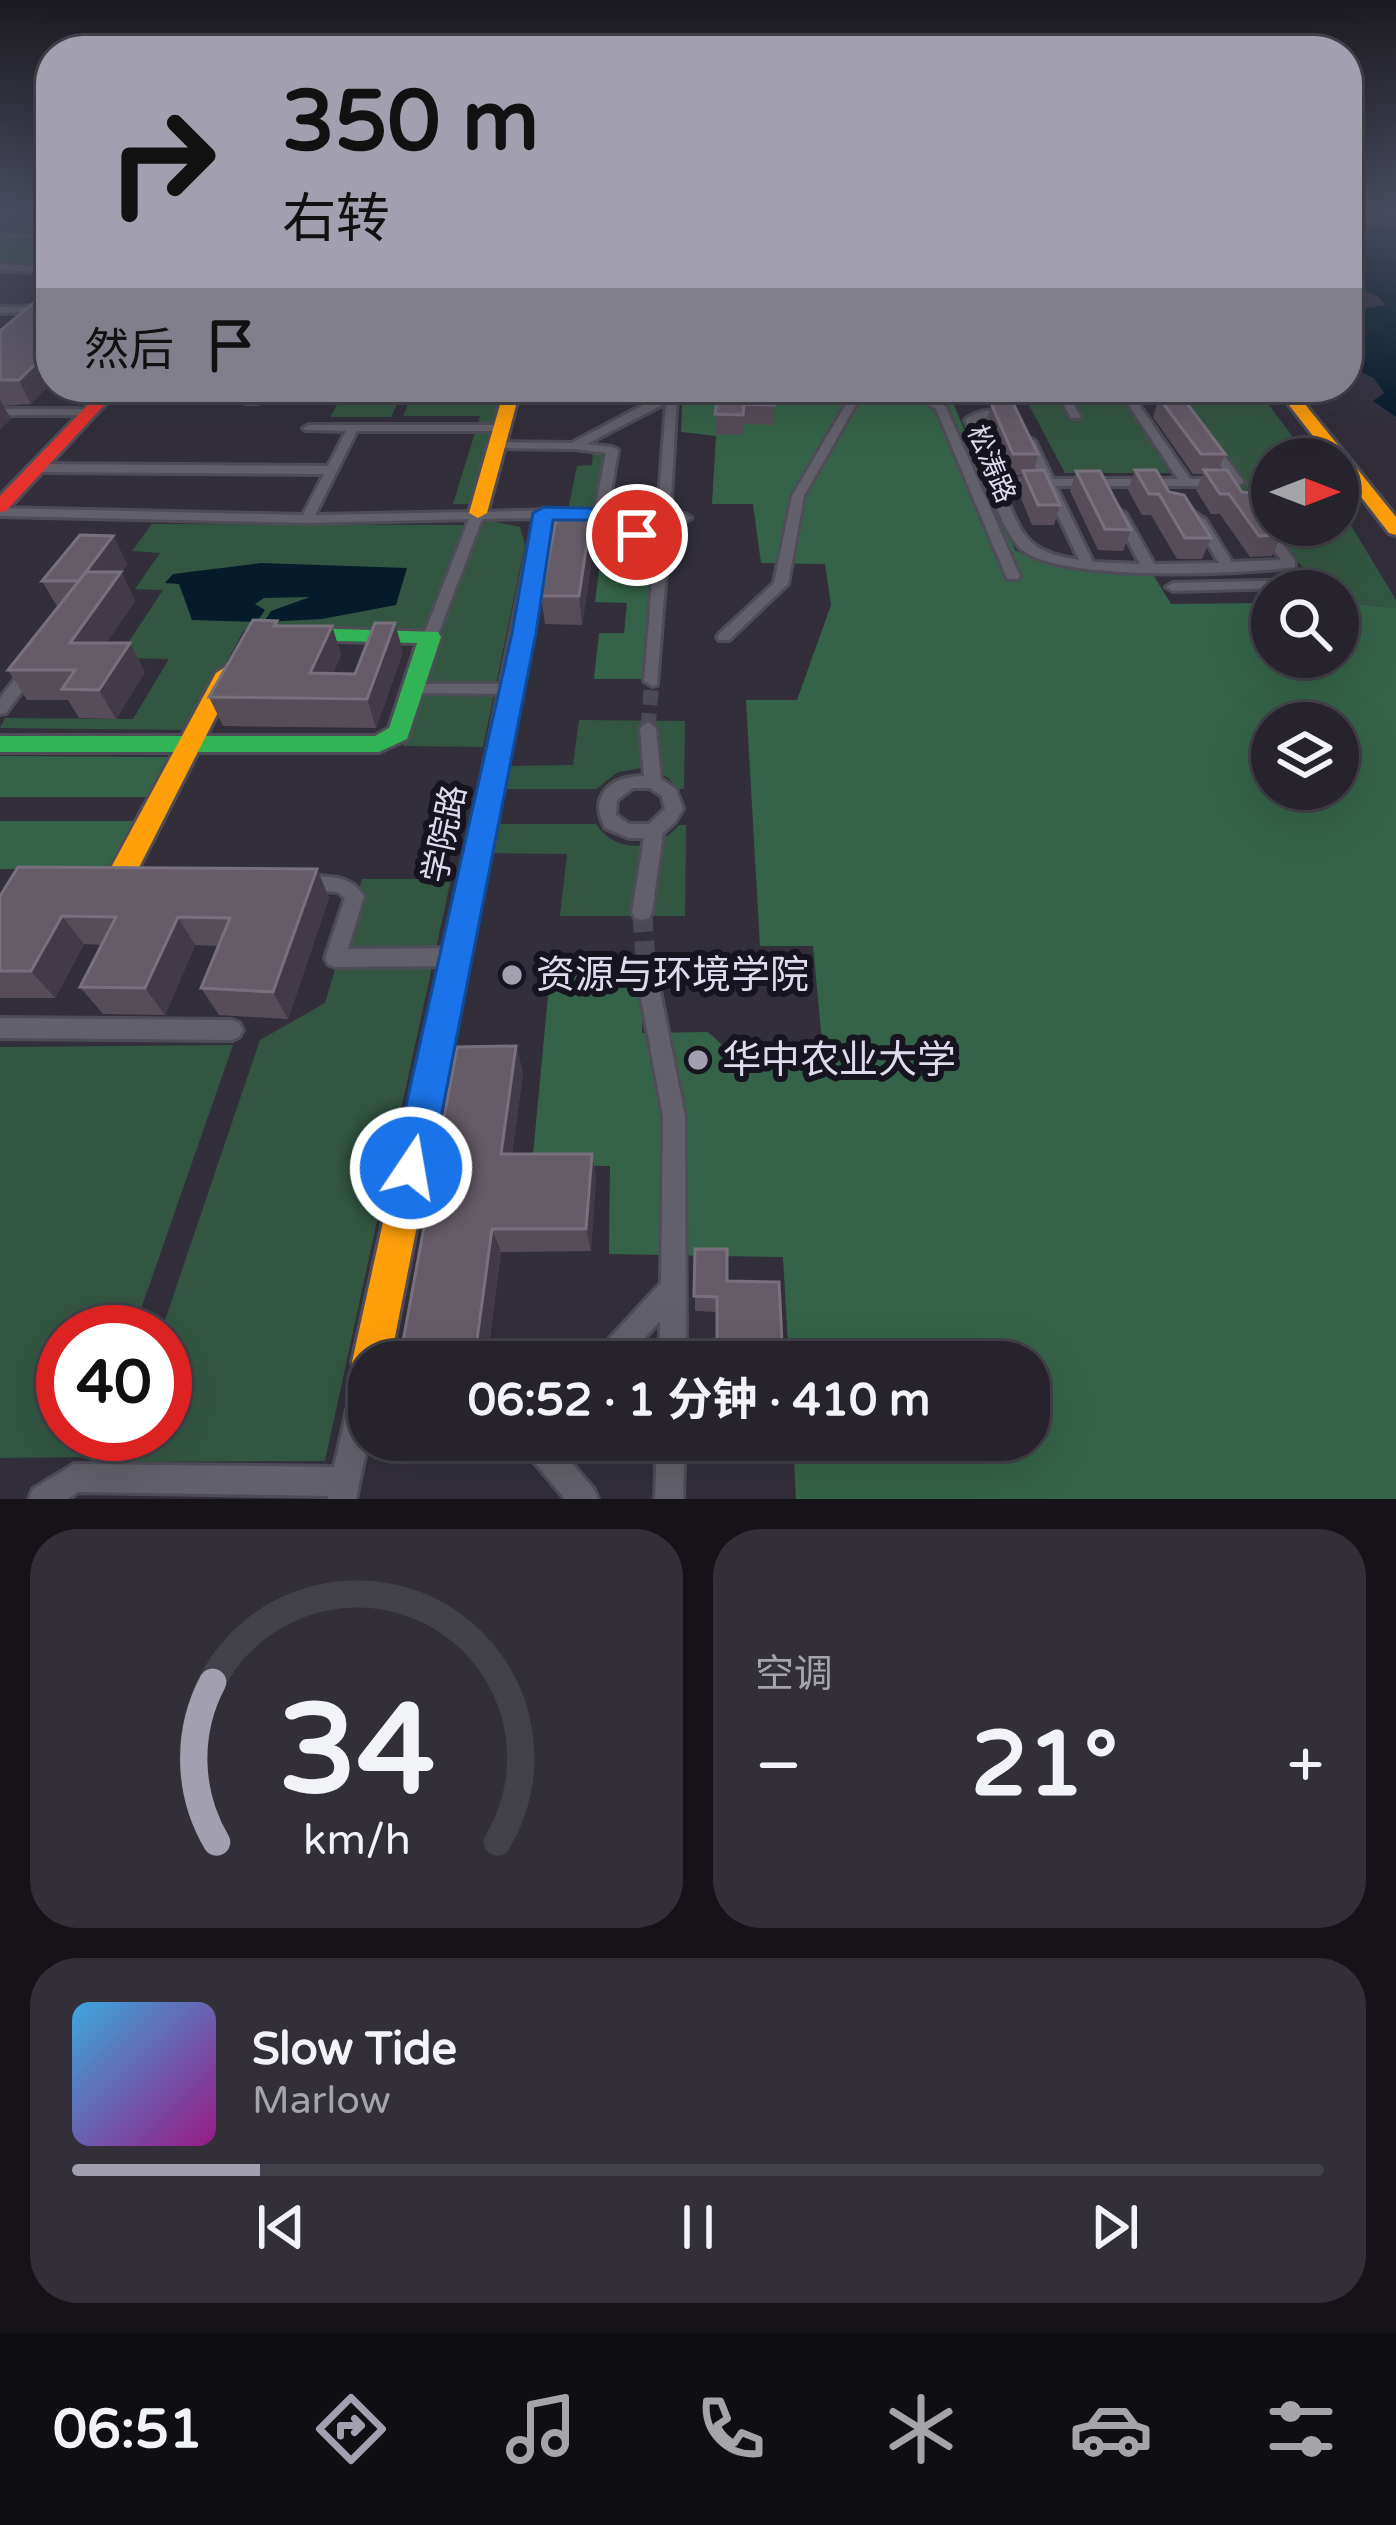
<!DOCTYPE html>
<html lang="zh">
<meta charset="utf-8">
<style>
body{margin:0;font-family:"Varela Round","Noto Sans SC",sans-serif;background:#322f38;color:#f1f3f6;height:100vh;display:flex;flex-direction:column;font-size:45px;white-space:nowrap}
*{box-sizing:border-box;margin:0}
p{font-size:39px;color:#a4a4a9}
.icon{flex:none;width:66px;height:66px;fill:none;stroke:currentColor;stroke-width:2;stroke-linecap:round;stroke-linejoin:round}
.map{position:relative;height:1499px;overflow:hidden}
.panel{display:flex;flex-direction:column;gap:30px;padding:30px;background:#151318;flex:1}
.panel>*{flex:none}
.banner{position:absolute;left:36px;top:36px;width:1326px;height:366px;border-radius:48px;box-shadow:0 12px 48px #0002,0 0 0 3px #424048;background:#a29fae;color:#111;overflow:hidden}
.needle{width:78px;rotate:90deg}
.tools{position:absolute;left:1251px;top:438px;display:grid;gap:24px}
.tools a{display:grid;place-items:center;width:108px;height:108px;border-radius:50%;background:#26232c;box-shadow:0 12px 48px #0002,0 0 0 3px #424048;font-size:60px}
.speed{position:absolute;left:36px;top:1305px;display:flex;gap:24px;font-size:60px;font-weight:700;text-align:center}
.speed>*{display:grid;place-content:center;width:156px;height:156px;border-radius:50%;background:#26232c;box-shadow:0 12px 48px #0002,0 0 0 3px #424048;line-height:1}
.speed .limit{border:18px solid #d22;background:#fff;color:#111}
.pin{position:absolute;display:grid;place-items:center;width:102px;height:102px;color:#fff;margin:-51px;border:6px solid #fff;border-radius:50%;box-shadow:0 3px 12px #0007}
.me{position:absolute;width:132px;margin:-66px;rotate:12deg;stroke-linejoin:round;filter:drop-shadow(0 0 9px #0008)}
.turn{display:flex;align-items:center;gap:42px;height:252px;padding:0 48px;font-size:54px}
.turn .icon{width:156px;height:156px;stroke-width:2.5}
.turn b{display:block;font-size:84px;line-height:102px}
.then{display:flex;align-items:center;height:114px;padding:0 48px;background:#0003;gap:24px;font-size:45px}
.big{font-size:90px;font-weight:700;line-height:1.1}
.panel .widget{flex:1;display:flex;flex-direction:column;justify-content:center;gap:18px;min-width:0;padding:0 42px;border-radius:48px;background:#322f38}
.panel .dial{align-items:center;gap:0}
.dial svg{height:312px;overflow:visible;fill:none;stroke:#424048;stroke-width:7;stroke-linecap:round;text-anchor:middle}
.dial text{fill:#f1f3f6;stroke:none}
.song{display:flex;align-items:center;gap:36px}
.cover{width:144px;height:144px;border-radius:18px;background:linear-gradient(135deg,hsl(200 70% 55%),hsl(310 70% 35%))}
.played{height:12px;border-radius:6px;background:linear-gradient(90deg,#a29fae 15%,#424048 15%)}
.keys{display:flex;justify-content:space-around;direction:ltr}
.heat{display:flex;justify-content:space-between;align-items:center;font-size:66px;direction:ltr}
.panel .tiles{flex:1;display:grid;gap:30px;grid-template-columns:1fr 1fr}
.widget:last-child{grid-column:span 2}
.trip{position:absolute;left:348px;top:1341px;width:702px;height:120px;border-radius:48px;background:#26232c;box-shadow:0 12px 48px #0002,0 0 0 3px #424048;font-weight:700;line-height:120px;text-align:center}
.dock{display:flex;height:192px;justify-content:space-around;align-items:center;background:#0f0e12;color:#a4a4a9}
.dock .icon{width:84px;height:84px}
.dock .on{color:#a29fae}
.dock b{font-size:54px;color:#f1f3f6}
.map>svg:first-child{display:block}
</style>
<div class="map">
<svg width="1396" height="1499" viewBox="0 0 1396 1499">
<rect width="100%" height="100%" fill="#322f3b"/>
<g fill="#335642">
<rect x="0" y="238" width="51" height="28"/>
<path d="M 1066,387 L 1115,387 L 1170,473 L 1065,473 L 1023,394 L 1068,393 Z"/>
<path d="M 1171,387 L 1255,387 L 1310,459 L 1272,459 L 1272,525 L 1338,525 L 1338,504 L 1396,600 L 1396,608 L 1338,602 L 1338,591 L 1323,591 L 1232,484 L 1246,483 Z"/>
<path d="M 414,390 L 503,390 L 469,504 L 453,504 L 480,416 L 403,416 Z"/>
<path d="M 343,394 L 402,394 L 391,417 L 330,417 Z"/>
<path d="M 593,451 L 604,454 L 596,509 L 568,510 L 577,466 L 592,465 Z"/>
<path d="M 491,521 L 520,527 L 525,545 L 483,747 L 403,746 L 440,634 L 244,630 L 190,730 L 0,728 L 5,718 L 133,719 L 169,659 L 118,658 L 163,590 L 135,589 L 160,553 L 132,551 L 152,524 L 472,525 Z"/>
<path d="M 579,720 L 685,721 L 684,789 L 678,789 L 667,777 L 642,768 L 618,772 L 596,789 L 500,789 L 505,766 L 573,765 Z"/>
<path d="M 496,824 L 596,824 C 616,855 657,851 679,825 L 686,825 L 685,916 L 560,916 L 567,854 L 490,853 Z"/>
<path d="M 362,879 L 451,879 L 325,1461 L 117,1462 L 126,1434 L 165,1434 L 165,1332 L 161,1332 L 260,1040 L 325,1003 Z"/>
<path d="M 233,1045 L 133,1332 L 63,1332 L 63,1434 L 97,1434 L 89,1457 L 0,1458 L 0,1047 Z"/>
</g>
<g fill="#356349" fill-rule="evenodd">
<path d="M 683,387 L 929,387 L 937,404 L 953,403 L 1015,550 C 1057,574 1102,569 1149,568 L 1171,604 L 1272,603 L 1272,657 L 1338,657 L 1338,602 L 1396,608 L 1396,1499 L 796,1499 L 793,1440 L 1029,1440 L 1029,1362 L 789,1362 L 783,1257 L 609,1254 L 610,1166 L 532,1165 L 551,964 L 644,963 L 642,1033 L 708,1032 L 732,1054 L 823,1052 L 813,946 L 760,946 L 746,700 L 797,700 L 831,605 L 825,564 L 761,563 L 753,504 L 712,504 L 716,436 L 681,432 ZM 1272,723 L 1338,723 L 1338,789 L 1272,789 Z"/>
<path d="M 561,518 L 608,518 L 655,557 L 647,679 L 594,679 L 599,633 L 624,633 L 627,603 L 595,602 L 604,532 L 548,532 L 550,522 Z"/>
<path d="M 0,756 L 172,757 L 151,797 L 0,797 Z"/>
<path d="M 0,821 L 139,821 L 113,869 L 0,869 Z"/>
</g>
<g fill="#041c2a">
<path d="M 1347,214 L 1396,214 L 1396,417 L 1373,401 L 1384,393 L 1374,378 L 1354,369 L 1347,352 L 1352,328 L 1347,320 L 1368,308 L 1386,305 L 1377,296 L 1347,285 Z"/>
<path d="M 261,563 L 407,568 L 396,605 L 322,619 L 264,622 L 271,611 L 310,597 L 264,598 L 255,604 L 265,610 L 257,622 L 192,620 L 179,584 L 165,583 L 173,574 Z"/>
</g>
<g fill="none" stroke-linecap="round" stroke-linejoin="round">
<path stroke="#4c4956" stroke-width="15" stroke-dasharray="15 8" stroke-linecap="butt" d="M 648,728 L 652,681"/>
<path stroke="#4c4956" stroke-width="20" stroke-dasharray="20 9" stroke-linecap="butt" d="M 642,912 L 647,976"/>
<defs>
<g id="street">
<path d="M 51,234 L 51,238 L 0,239 L 0,235 Z"/>
<path d="M 0,264 L 51,267 L 51,273 L 0,270 Z"/>
<path d="M 51,306 L 51,312 L 0,313 L 0,307 Z"/>
<path d="M 350,387 L 681,387 L 677,396 L 670,513 L 685,514 L 691,518 L 685,522 L 670,521 L 657,685 L 652,686 L 644,681 L 654,556 L 607,517 L 482,519 L 437,637 L 430,642 L 423,637 L 469,519 L 307,523 L 0,516 L 0,508 L 303,515 L 324,474 L 36,472 L 30,468 L 36,464 L 328,466 L 346,431 L 305,430 L 303,428 L 309,425 L 502,425 L 508,428 L 502,431 L 357,431 L 315,515 L 473,512 L 478,509 L 483,512 L 595,509 L 606,453 L 574,449 L 498,448 L 492,445 L 498,442 L 572,443 L 669,391 L 355,390 ZM 666,403 L 658,513 L 608,510 L 618,450 L 612,447 L 587,444 ZM 624,518 L 657,520 L 655,544 Z"/>
<path d="M 856,387 L 866,387 L 804,496 L 788,584 L 729,640 L 719,640 L 717,637 L 719,634 L 774,583 L 792,496 Z"/>
<path d="M 901,387 L 914,387 L 946,407 L 1020,576 L 1018,579 L 1008,579 L 1006,576 L 936,409 Z"/>
<path d="M 1054,387 L 1064,387 L 1080,416 L 1079,418 L 1071,418 Z"/>
<path d="M 1117,387 L 1127,387 L 1190,479 L 1229,478 L 1204,444 L 1210,441 L 1214,442 L 1244,482 L 1238,486 L 1056,486 L 1093,562 L 1140,564 L 1114,514 L 1120,510 L 1126,514 L 1154,564 L 1219,563 L 1196,524 L 1178,510 L 1184,506 L 1205,519 L 1232,562 L 1281,560 L 1258,527 L 1264,523 L 1269,524 L 1295,561 L 1295,567 C 1244,574 1056,583 1020,548 C 997,525 978,452 965,420 C 977,409 999,408 1012,415 C 1002,422 988,415 977,421 L 999,479 L 1041,479 L 1023,441 L 1029,438 L 1035,441 L 1053,479 L 1178,479 ZM 1044,486 L 1079,560 C 1024,552 1022,534 1002,487 Z"/>
<path d="M 0,409 L 88,409 L 93,412 L 88,415 L 0,415 Z"/>
<path d="M 1310,580 L 1315,581 L 1315,587 L 1173,591 L 1166,587 L 1173,583 Z"/>
<path d="M 31,663 L 39,668 L 6,713 L 0,714 L 0,698 L 26,665 Z"/>
<path d="M 413,684 L 512,684 L 520,689 L 512,694 L 408,693 L 405,689 L 408,685 Z"/>
<path d="M 648,722 L 656,728 L 661,779 L 676,789 L 683,809 L 675,822 L 663,833 L 652,912 L 649,918 L 642,920 L 635,918 L 632,912 L 644,838 L 629,838 L 605,828 C 588,795 611,776 644,776 L 640,728 ZM 633,788 L 650,788 L 662,796 L 665,809 L 649,824 L 629,824 L 616,815 L 617,800 Z"/>
<path d="M 305,876 C 330,877 349,874 364,896 L 348,949 L 455,948 L 462,951 L 465,957 L 462,963 L 455,966 L 335,967 L 328,964 L 325,958 L 345,898 L 338,892 L 298,889 L 296,884 L 298,879 Z"/>
<path d="M 647,967 L 654,970 L 657,976 L 685,1116 L 686,1362 L 660,1362 L 660,1321 L 623,1362 L 592,1362 L 596,1353 L 661,1283 L 663,1116 L 637,976 L 640,970 Z"/>
<path d="M 0,1018 L 232,1020 L 239,1023 L 243,1030 L 239,1037 L 232,1040 L 0,1038 Z"/>
<path d="M 369,1358 L 379,1362 L 369,1362 L 369,1437 L 356,1499 L 328,1499 L 328,1496 L 78,1492 L 68,1499 L 29,1499 L 33,1489 L 74,1464 L 334,1467 L 356,1371 L 360,1362 Z"/>
<path d="M 520,1440 L 552,1440 L 594,1489 L 598,1499 L 565,1499 L 524,1450 Z"/>
<path d="M 657,1440 L 685,1440 L 683,1499 L 655,1499 Z"/>
</g>
<path id="fast" d="M 304,628 L 438,632 L 441,637 L 407,739 L 379,752 L 0,752 L 0,736 L 375,736 L 389,728 L 417,643 L 296,640 L 293,635 L 296,630 Z"/>
<g id="slow">
<path d="M 505,387 L 521,387 L 487,513 L 478,518 L 469,513 Z"/>
<path d="M 1275,387 L 1291,387 L 1396,517 L 1396,535 L 1389,533 L 1338,467 L 1338,459 L 1331,459 Z"/>
<path d="M 227,666 L 238,673 L 127,891 L 117,894 L 107,891 L 103,883 L 107,875 L 216,673 Z"/>
<path d="M 491,781 L 500,784 L 503,790 L 390,1362 L 369,1362 L 369,1381 L 357,1376 L 352,1362 L 479,790 L 482,784 Z"/>
</g>
<g id="jam">
<path d="M 105,387 L 121,387 L 6,511 L 0,512 L 0,496 Z"/>
<path d="M 544,508 L 553,513 L 503,790 L 500,796 L 482,796 L 479,790 L 535,513 Z"/>
</g>
</defs>
<use href="#street" stroke="#4e4c56" stroke-width="6"/>
<use href="#fast" stroke="#4e4c56" stroke-width="6"/>
<use href="#slow" stroke="#4e4c56" stroke-width="6"/>
<use href="#jam" stroke="#4e4c56" stroke-width="6"/>
<use href="#street" fill="#62606a" fill-rule="evenodd"/>
<use href="#fast" fill="#30b455" fill-rule="evenodd"/>
<use href="#slow" fill="#ff9f0a" fill-rule="evenodd"/>
<use href="#jam" fill="#e5322d" fill-rule="evenodd"/>
</g>
<g fill="#564d58">
<path d="M 0,331 L 31,404 L 3,406 L 11,419 L 0,429 Z"/>
<path d="M 931,387 L 959,387 L 956,402 L 935,395 Z"/>
<path d="M 984,387 L 1016,387 L 1013,403 L 1038,454 L 1034,471 L 1060,505 L 1054,525 L 1032,525 L 1018,491 L 1022,475 L 1008,475 L 986,422 L 992,403 Z"/>
<path d="M 1034,387 L 1053,387 L 1052,392 L 1037,392 Z"/>
<path d="M 1136,387 L 1171,387 L 1167,398 L 1225,454 L 1218,470 L 1242,492 L 1282,535 L 1272,556 L 1250,557 L 1220,514 L 1211,514 L 1196,490 L 1203,474 L 1193,474 L 1153,417 L 1158,401 L 1147,401 Z"/>
<path d="M 775,390 L 773,425 L 744,424 L 742,435 L 715,434 L 715,414 Z"/>
<path d="M 239,393 L 267,393 L 259,406 L 244,406 Z"/>
<path d="M 1135,470 L 1169,492 L 1211,538 L 1202,559 L 1177,559 L 1151,515 L 1142,515 L 1128,490 Z"/>
<path d="M 1076,471 L 1131,530 L 1123,551 L 1098,550 L 1070,491 Z"/>
<path d="M 113,536 L 127,564 L 121,572 L 135,601 L 106,643 L 145,672 L 116,719 L 79,718 L 68,700 L 27,700 L 8,670 L 58,608 L 42,581 Z"/>
<path d="M 595,538 L 582,625 L 545,624 L 541,596 Z"/>
<path d="M 277,621 L 279,626 L 332,626 L 341,655 L 333,673 L 355,674 L 403,652 L 376,728 L 223,726 L 209,697 Z"/>
<path d="M 317,869 L 329,898 L 288,1019 L 219,1015 L 201,988 L 219,946 L 195,945 L 165,1015 L 103,1014 L 80,987 L 102,945 L 84,944 L 55,998 L 0,998 L 0,896 Z"/>
<path d="M 516,1046 L 523,1073 L 512,1154 L 592,1154 L 596,1178 L 591,1251 L 501,1252 L 487,1362 L 413,1362 L 402,1347 Z"/>
<path d="M 695,1249 L 727,1281 L 716,1312 L 695,1311 Z"/>
</g>
<g fill="#423a46">
<path d="M 51,349 L 51,384 L 31,404 L 19,380 Z"/>
<path d="M 259,387 L 265,387 L 267,393 L 259,406 L 255,393 Z"/>
<path d="M 0,399 L 11,419 L 0,429 Z"/>
<path d="M 592,510 L 595,538 L 582,625 L 579,596 Z"/>
<path d="M 113,536 L 127,564 L 121,572 L 135,601 L 86,672 L 70,643 L 79,581 Z"/>
<path d="M 395,623 L 403,652 L 376,728 L 367,699 Z"/>
<path d="M 332,626 L 341,655 L 322,698 L 310,673 Z"/>
<path d="M 130,643 L 145,672 L 116,719 L 99,690 Z"/>
<path d="M 317,869 L 329,898 L 288,1019 L 273,992 Z"/>
<path d="M 62,916 L 84,944 L 55,998 L 31,971 Z"/>
<path d="M 178,917 L 195,945 L 165,1015 L 145,988 Z"/>
<path d="M 516,1046 L 523,1073 L 509,1178 L 501,1154 Z"/>
<path d="M 592,1154 L 596,1178 L 591,1251 L 586,1229 Z"/>
<path d="M 492,1229 L 501,1252 L 487,1362 L 485,1362 L 476,1347 Z"/>
</g>
<g fill="#655c68" stroke="#78707d" stroke-width="3">
<path d="M 48,291 L 51,291 L 51,349 L 19,380 L 0,380 L 0,331 Z"/>
<path d="M 243,387 L 259,387 L 255,393 L 239,393 Z"/>
<path d="M 719,388 L 775,390 L 774,405 L 744,404 L 743,415 L 715,414 Z"/>
<path d="M 1182,397 L 1225,454 L 1201,454 L 1159,398 Z"/>
<path d="M 991,403 L 1013,403 L 1038,454 L 1013,454 Z"/>
<path d="M 1044,470 L 1060,505 L 1038,505 L 1023,471 Z"/>
<path d="M 1135,470 L 1156,470 L 1169,492 L 1184,495 L 1211,538 L 1185,538 L 1159,494 L 1149,494 Z"/>
<path d="M 1204,470 L 1227,470 L 1242,492 L 1252,493 L 1272,521 L 1272,525 L 1275,525 L 1282,535 L 1259,536 L 1229,494 L 1220,494 Z"/>
<path d="M 1076,471 L 1100,471 L 1131,530 L 1105,529 Z"/>
<path d="M 558,510 L 592,510 L 579,596 L 541,596 Z"/>
<path d="M 80,535 L 113,536 L 79,581 L 42,581 Z"/>
<path d="M 86,572 L 121,572 L 70,643 L 130,643 L 99,690 L 62,689 L 75,670 L 8,670 Z"/>
<path d="M 253,620 L 277,621 L 274,626 L 332,626 L 310,673 L 355,674 L 375,623 L 395,623 L 367,699 L 209,697 Z"/>
<path d="M 18,867 L 317,869 L 273,992 L 201,988 L 230,918 L 178,917 L 145,988 L 80,987 L 116,917 L 62,916 L 31,971 L 0,971 L 0,896 Z"/>
<path d="M 516,1046 L 501,1154 L 592,1154 L 586,1229 L 492,1229 L 476,1347 L 402,1347 L 457,1047 Z"/>
<path d="M 695,1249 L 727,1249 L 727,1281 L 779,1282 L 783,1362 L 717,1362 L 717,1297 L 694,1296 Z"/>
</g>
<linearGradient id="sky" x2="0" y2="1"><stop stop-color="#1c1a20"/><stop offset="0.5" stop-color="#494d60"/><stop offset="1" stop-color="#494d60" stop-opacity="0"/></linearGradient>
<rect width="1396" height="424" fill="url(#sky)"/>
<path fill="#1a73e8" stroke="#114b97" stroke-width="3" d="M 544,507 L 619,509 L 648,535 L 637,542 L 606,520 L 553,520 L 536,633 L 431,1168 L 425,1182 L 411,1187 L 398,1182 L 392,1168 L 512,633 L 533,513 Z"/>
<g fill="#a29fae" stroke="#16141e" stroke-width="4.5">
<circle cx="512" cy="975" r="12"/>
<circle cx="698" cy="1060" r="12"/>
</g>
<g text-anchor="middle" dominant-baseline="central" stroke-width="12" stroke-linejoin="round" paint-order="stroke">
<g font-size="27" fill="#dedcec" stroke="#16141e">
<text transform="translate(991 464) rotate(67)">松涛路</text>
</g>
<g font-size="33" fill="#dedcec" stroke="#16141e">
<text transform="translate(445 834) rotate(-78)">学院路</text>
</g>
<g font-size="39" fill="#dedcec" stroke="#16141e" text-anchor="start">
<text x="536" y="975">资源与环境学院</text>
<text x="722" y="1060">华中农业大学</text>
</g>
</g>
</svg>
<div class="tools">
<a><svg class="needle" viewBox="-14 -14 28 28"><path d="M0-13l5 13h-10z" fill="#e53935"/><path d="M0 13l5-13h-10z" fill="#a4a4a9"/></svg></a>
<a><svg class="icon" aria-label="search" viewBox="0 0 24 24"><circle cx="10" cy="10" r="6"/><path d="M15 15l6 6"/></svg></a>
<a><svg class="icon" aria-label="layers" viewBox="0 0 24 24"><path d="M12 4l9 5-9 5-9-5zM3 14l9 5 9-5"/></svg></a>
</div>
<div class="speed"><div class="limit">40</div></div>
<div class="pin" style="left:637px;top:535px;background:#d93025"><svg class="icon" aria-label="arrive" viewBox="0 0 24 24"><path d="M6 21V4h12l-3 4 3 4H6"/></svg></div>
<svg class="me" style="left:411px;top:1168px" viewBox="-20 -20 40 40"><circle r="17" fill="#1a73e8" stroke="#fff" stroke-width="3"/><path d="M0-11L8 9 0 5-8 9z" fill="#fff"/></svg>
<div class="trip">06:52 · 1 分钟 · 410 m</div>
<div class="banner">
<div class="turn"><svg class="icon" aria-label="right" viewBox="0 0 24 24"><path d="M7 20v-9h11M14 6l5 5-5 5"/></svg><div><b>350 m</b>右转</div></div>
<div class="then">然后<svg class="icon" aria-label="arrive" viewBox="0 0 24 24"><path d="M6 21V4h12l-3 4 3 4H6"/></svg></div>
</div>
</div>
<section class="panel">
<div class="tiles">
<div class="widget dial"><svg viewBox="0 0 100 80">
<path d="M14 69A42 42 0 1 1 86 69"/>
<path d="M14 69A42 42 0 0 1 13 28" stroke="#a29fae"/>
<text x="50" y="56" font-size="32" font-weight="700">34</text>
<text x="50" y="72" font-size="11">km/h</text>
</svg></div>
<div class="widget"><p>空调</p>
<div class="heat"><a>−</a><b class="big">21°</b><a>+</a></div>
</div>
<div class="widget">
<div class="song"><i class="cover"></i><div><b>Slow Tide</b><p>Marlow</p></div></div>
<div class="played"></div>
<div class="keys"><svg class="icon" aria-label="previous" viewBox="0 0 24 24"><path d="M18 5L8 12l10 7zM5 5v14"/></svg><svg class="icon" aria-label="pause" viewBox="0 0 24 24"><path d="M8 5v14M16 5v14"/></svg><svg class="icon" aria-label="next" viewBox="0 0 24 24"><path d="M6 5l10 7-10 7zM19 5v14"/></svg></div>
</div>
</div>
</section>
<nav class="dock">
<b>06:51</b>
<svg class="icon on" aria-label="directions" viewBox="0 0 24 24"><path d="M12 3l9 9-9 9-9-9zM9 14v-3h6M13 9l2 2-2 2"/></svg>
<svg class="icon" aria-label="music" viewBox="0 0 24 24"><path d="M9 18V5l10-2v13"/><circle cx="6" cy="18" r="3"/><circle cx="16" cy="16" r="3"/></svg>
<svg class="icon" aria-label="phone" viewBox="0 0 24 24"><path d="M5 4h4l2 5-3 2q2 4 5 5l2-3 5 2v4C11 20 4 13 5 4z"/></svg>
<svg class="icon" aria-label="climate" viewBox="0 0 24 24"><path d="M12 3v18M4 7l16 10M4 17L20 7"/></svg>
<svg class="icon" aria-label="car" viewBox="0 0 24 24"><path d="M5 17H2v-5l4-1 3-4h7l3 4 3 1v5h-3M9 17h6M6 11h13"/><circle cx="7" cy="17" r="2"/><circle cx="17" cy="17" r="2"/></svg>
<svg class="icon" aria-label="filters" viewBox="0 0 24 24"><path d="M4 7h16M4 17h16"/><circle cx="9" cy="7" r="2"/><circle cx="15" cy="17" r="2"/></svg>
</nav>
